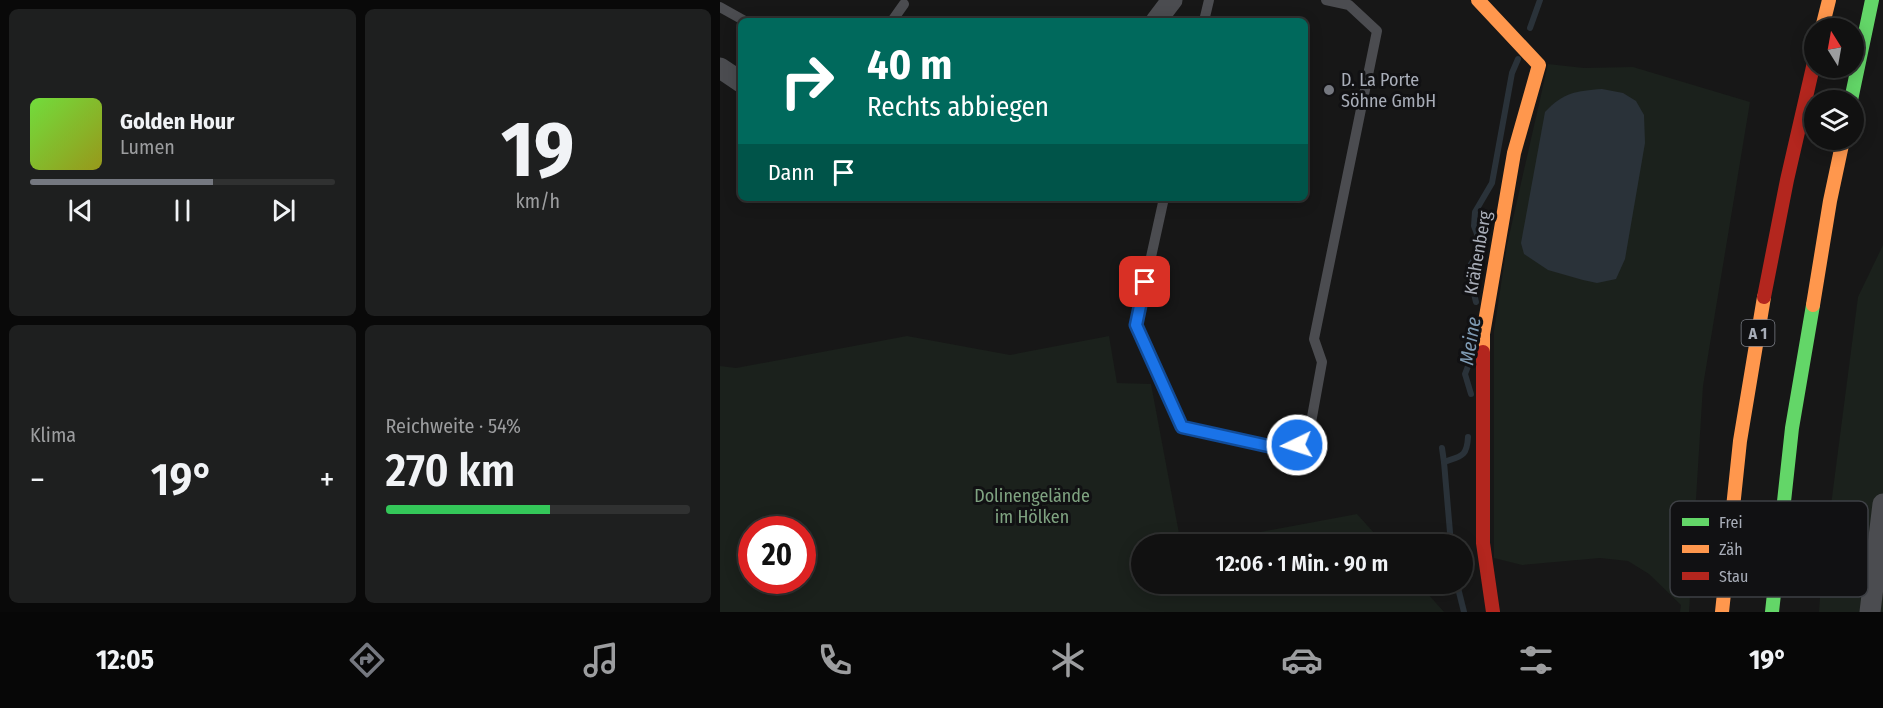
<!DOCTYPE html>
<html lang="de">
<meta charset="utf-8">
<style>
body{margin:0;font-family:"Fira Sans Condensed",sans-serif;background:#1e1f1f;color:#f1f3f6;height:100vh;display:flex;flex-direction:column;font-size:22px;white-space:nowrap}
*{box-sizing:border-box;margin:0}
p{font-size:20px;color:#9c9d9f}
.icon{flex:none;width:33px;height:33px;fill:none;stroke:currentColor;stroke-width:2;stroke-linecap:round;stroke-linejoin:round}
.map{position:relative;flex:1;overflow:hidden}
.details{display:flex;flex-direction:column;gap:9px;padding:9px;background:#090909;width:720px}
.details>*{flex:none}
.guide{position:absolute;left:18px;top:18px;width:570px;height:183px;border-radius:9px;box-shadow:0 3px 15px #0003,0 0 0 2px #303131;background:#00695c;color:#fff;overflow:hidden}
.needle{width:39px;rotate:349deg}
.controls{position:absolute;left:1084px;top:18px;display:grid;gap:12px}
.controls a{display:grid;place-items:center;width:60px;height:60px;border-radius:50%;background:#111;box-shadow:0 3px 15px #0003,0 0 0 2px #303131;font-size:30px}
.speed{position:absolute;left:18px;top:516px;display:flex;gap:12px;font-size:30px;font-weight:700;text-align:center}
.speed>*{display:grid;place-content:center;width:78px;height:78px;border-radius:50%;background:#111;box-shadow:0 3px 15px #0003,0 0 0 2px #303131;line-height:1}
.speed .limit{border:9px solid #d22;background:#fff;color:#111}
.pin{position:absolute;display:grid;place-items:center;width:51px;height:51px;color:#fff;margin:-26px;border-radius:12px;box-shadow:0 3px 9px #0006}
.me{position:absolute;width:66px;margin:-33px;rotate:266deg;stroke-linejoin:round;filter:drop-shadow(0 0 4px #0008)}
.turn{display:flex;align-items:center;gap:21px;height:126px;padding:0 30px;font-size:27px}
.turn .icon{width:78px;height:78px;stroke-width:2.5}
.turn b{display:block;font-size:42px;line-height:51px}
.then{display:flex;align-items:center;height:57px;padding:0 30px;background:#0003;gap:12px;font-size:22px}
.big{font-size:45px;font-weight:600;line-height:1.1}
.details .card{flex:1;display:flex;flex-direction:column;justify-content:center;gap:9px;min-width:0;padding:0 21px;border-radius:9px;background:#1e1f1f}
.details .dial{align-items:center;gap:0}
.dial b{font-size:78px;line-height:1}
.song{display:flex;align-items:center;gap:18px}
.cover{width:72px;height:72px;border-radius:9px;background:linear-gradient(135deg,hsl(100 70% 55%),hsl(60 70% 35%))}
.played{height:6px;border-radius:3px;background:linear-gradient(90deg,#757880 60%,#303131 60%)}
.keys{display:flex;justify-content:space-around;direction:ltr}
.heat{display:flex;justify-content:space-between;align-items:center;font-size:33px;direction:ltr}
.charge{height:9px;border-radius:4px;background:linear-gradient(90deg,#34c759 54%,#303131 0)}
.details .tiles{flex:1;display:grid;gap:9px;grid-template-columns:repeat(2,1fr)}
.trip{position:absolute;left:411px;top:534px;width:342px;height:60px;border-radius:30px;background:#111;box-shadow:0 3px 15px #0003,0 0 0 2px #303131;font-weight:600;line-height:60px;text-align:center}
.dock{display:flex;height:96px;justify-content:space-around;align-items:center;background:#070707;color:#9c9d9f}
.dock .icon{width:42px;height:42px}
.dock .current{color:#757880}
.dock b{font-size:27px;color:#f1f3f6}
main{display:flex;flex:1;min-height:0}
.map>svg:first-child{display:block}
</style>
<main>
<section class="details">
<div class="tiles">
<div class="card">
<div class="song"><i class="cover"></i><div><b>Golden Hour</b><p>Lumen</p></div></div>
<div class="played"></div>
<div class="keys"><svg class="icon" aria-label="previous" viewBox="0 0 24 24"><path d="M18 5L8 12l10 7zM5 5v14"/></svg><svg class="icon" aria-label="pause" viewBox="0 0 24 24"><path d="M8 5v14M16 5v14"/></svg><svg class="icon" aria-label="next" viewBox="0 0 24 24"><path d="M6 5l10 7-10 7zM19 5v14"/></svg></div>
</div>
<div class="card dial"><b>19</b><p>km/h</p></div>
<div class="card"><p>Klima</p>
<div class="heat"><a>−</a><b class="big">19°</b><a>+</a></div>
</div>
<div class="card"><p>Reichweite · 54%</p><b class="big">270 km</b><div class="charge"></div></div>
</div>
</section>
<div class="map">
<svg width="1163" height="612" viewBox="0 0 1163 612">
<rect width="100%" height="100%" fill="#171717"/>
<g fill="#1b211c" fill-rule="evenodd">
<path d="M 828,64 L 864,68 L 913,67 L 1030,102 L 983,386 L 969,612 L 960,612 L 961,605 L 929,574 L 908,561 L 880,558 L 802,565 L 774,558 L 774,331 L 787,245 Z"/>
<path d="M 1163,245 L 1163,612 L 1099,612 L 1101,582 L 1138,297 Z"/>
<path d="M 187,336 L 290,355 L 389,336 L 397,383 L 431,384 L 461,544 L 422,544 L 422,584 L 699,584 L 724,612 L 0,612 L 0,366 L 16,368 ZM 32,530 L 82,530 L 82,580 L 32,580 Z"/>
<path d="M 637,514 L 664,544 L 476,544 Z"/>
</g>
<path fill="#2a3239" d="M 882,89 L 903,93 L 916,101 L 924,115 L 925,143 L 905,259 L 896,279 L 877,283 L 863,280 L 828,270 L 804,254 L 801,243 L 825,112 C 844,92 856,91 882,89 Z"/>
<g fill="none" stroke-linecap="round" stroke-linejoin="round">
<g stroke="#2a3239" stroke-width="6">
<path d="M 810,28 L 820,0"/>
<path d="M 756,302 L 750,277 L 751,264 L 760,250 L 760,242 L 754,226 L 755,212 L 772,183 L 792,73 L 798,59"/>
<path d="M 750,361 L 745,374 L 751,394"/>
<path d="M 722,448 L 724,462"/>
<path d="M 731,544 L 724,462 C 741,456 747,457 748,437"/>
<path d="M 737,584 L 744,612"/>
</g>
<g stroke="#4b4c50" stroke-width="10">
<path d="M 0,7 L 25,21"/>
<path d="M 172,21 L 184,4"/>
<path d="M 484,21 L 489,0"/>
<path d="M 444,198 L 416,325 L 462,427 L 566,450 L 588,439 L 602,362 L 594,339 L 657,31 L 629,5 L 606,0"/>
</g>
<g stroke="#4b4c50" stroke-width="21">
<path d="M 436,21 L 452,0"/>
<path d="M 0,68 L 21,82"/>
<path d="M 1150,612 L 1163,504"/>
</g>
<g stroke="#63d668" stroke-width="14">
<path d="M 1131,100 L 1152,0"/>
<path d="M 1052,612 L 1072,428 L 1093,305"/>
</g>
<g stroke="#ff974d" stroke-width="14">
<path d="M 758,0 L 819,65 L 794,153 L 763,334 L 763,352"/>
<path d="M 1102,28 L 1109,0"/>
<path d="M 1093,305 L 1110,201 L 1123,140"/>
<path d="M 1002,612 L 1020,441 L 1044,297"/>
</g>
<g stroke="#b3261e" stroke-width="14">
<path d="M 1044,297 L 1067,180 L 1095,58"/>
<path d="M 763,352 L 763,543 L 773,612"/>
</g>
</g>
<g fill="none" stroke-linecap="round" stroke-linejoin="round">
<defs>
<path id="route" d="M 425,282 L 416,325 L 462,427 L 566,450 L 577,445"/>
</defs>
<use href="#route" stroke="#114b97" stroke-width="15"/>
<use href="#route" stroke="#1a73e8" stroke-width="10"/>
</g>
<circle fill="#757880" stroke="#111113" stroke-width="2" cx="609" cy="90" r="6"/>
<g text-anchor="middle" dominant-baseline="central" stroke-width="6" stroke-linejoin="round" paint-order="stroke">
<rect fill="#111113" stroke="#7b7e86" stroke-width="1.5" x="1021.5" y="320" width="33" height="26" rx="4.5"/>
<g font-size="16" font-weight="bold" fill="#a8adb8">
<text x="1038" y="333">A 1</text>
</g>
<g font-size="18" fill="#a8adb8" stroke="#111113" text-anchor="start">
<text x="621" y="80">D. La Porte<tspan x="621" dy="21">Söhne GmbH</tspan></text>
</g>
<g font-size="18" fill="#a8adb8" stroke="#111113">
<text transform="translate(758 253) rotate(-80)">Krähenberg</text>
</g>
<g font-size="18" fill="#7fa381" stroke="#111113">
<text x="312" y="496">Dolinengelände<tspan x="312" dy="21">im Hölken</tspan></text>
</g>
<g font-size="20" font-style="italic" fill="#7f9bb3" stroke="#111113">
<text transform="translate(750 341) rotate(-81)">Meine</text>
</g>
</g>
<rect x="950" y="501" width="198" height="96" rx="9" fill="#111113" stroke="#3e4045" stroke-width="1.5"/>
<rect x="962" y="518" width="27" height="8" fill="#63d668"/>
<rect x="962" y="545" width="27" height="8" fill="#ff974d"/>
<rect x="962" y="572" width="27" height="8" fill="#b3261e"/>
<g font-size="16" fill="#a8adb8">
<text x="999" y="528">Frei</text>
<text x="999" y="555">Zäh</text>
<text x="999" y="582">Stau</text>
</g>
</svg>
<div class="controls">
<a><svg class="needle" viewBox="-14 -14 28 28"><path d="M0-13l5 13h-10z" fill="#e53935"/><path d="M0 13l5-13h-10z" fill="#9c9d9f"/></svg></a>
<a><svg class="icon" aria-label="layers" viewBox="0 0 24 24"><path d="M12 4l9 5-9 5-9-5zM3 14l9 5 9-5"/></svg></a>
</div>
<div class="speed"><div class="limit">20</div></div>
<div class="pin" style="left:425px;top:282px;background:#d93025"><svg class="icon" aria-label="arrive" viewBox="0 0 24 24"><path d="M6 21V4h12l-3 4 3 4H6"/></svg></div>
<svg class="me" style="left:577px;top:445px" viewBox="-20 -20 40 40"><circle r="17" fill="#1a73e8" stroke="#fff" stroke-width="3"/><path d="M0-11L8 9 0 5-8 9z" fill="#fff"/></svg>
<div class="trip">12:06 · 1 Min. · 90 m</div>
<div class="guide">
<div class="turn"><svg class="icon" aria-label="right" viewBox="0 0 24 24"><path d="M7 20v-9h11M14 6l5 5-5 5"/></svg><div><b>40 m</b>Rechts abbiegen</div></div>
<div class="then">Dann<svg class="icon" aria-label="arrive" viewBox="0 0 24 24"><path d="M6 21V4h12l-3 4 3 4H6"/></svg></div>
</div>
</div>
</main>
<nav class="dock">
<b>12:05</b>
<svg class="icon current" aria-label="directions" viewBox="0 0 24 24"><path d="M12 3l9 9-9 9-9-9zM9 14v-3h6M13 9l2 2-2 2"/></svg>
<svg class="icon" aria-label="music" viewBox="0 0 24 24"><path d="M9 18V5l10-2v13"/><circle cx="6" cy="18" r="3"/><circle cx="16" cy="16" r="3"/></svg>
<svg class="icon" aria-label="phone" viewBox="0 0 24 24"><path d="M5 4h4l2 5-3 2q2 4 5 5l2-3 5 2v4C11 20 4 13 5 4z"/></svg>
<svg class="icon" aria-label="climate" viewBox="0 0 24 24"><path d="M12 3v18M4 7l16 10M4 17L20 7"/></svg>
<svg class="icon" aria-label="car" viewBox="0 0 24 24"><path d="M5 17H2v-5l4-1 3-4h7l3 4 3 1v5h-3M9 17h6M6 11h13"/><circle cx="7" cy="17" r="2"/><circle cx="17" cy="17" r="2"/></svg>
<svg class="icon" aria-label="filters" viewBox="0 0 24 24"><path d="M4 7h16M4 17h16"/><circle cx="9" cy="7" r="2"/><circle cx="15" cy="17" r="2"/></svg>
<b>19°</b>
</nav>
